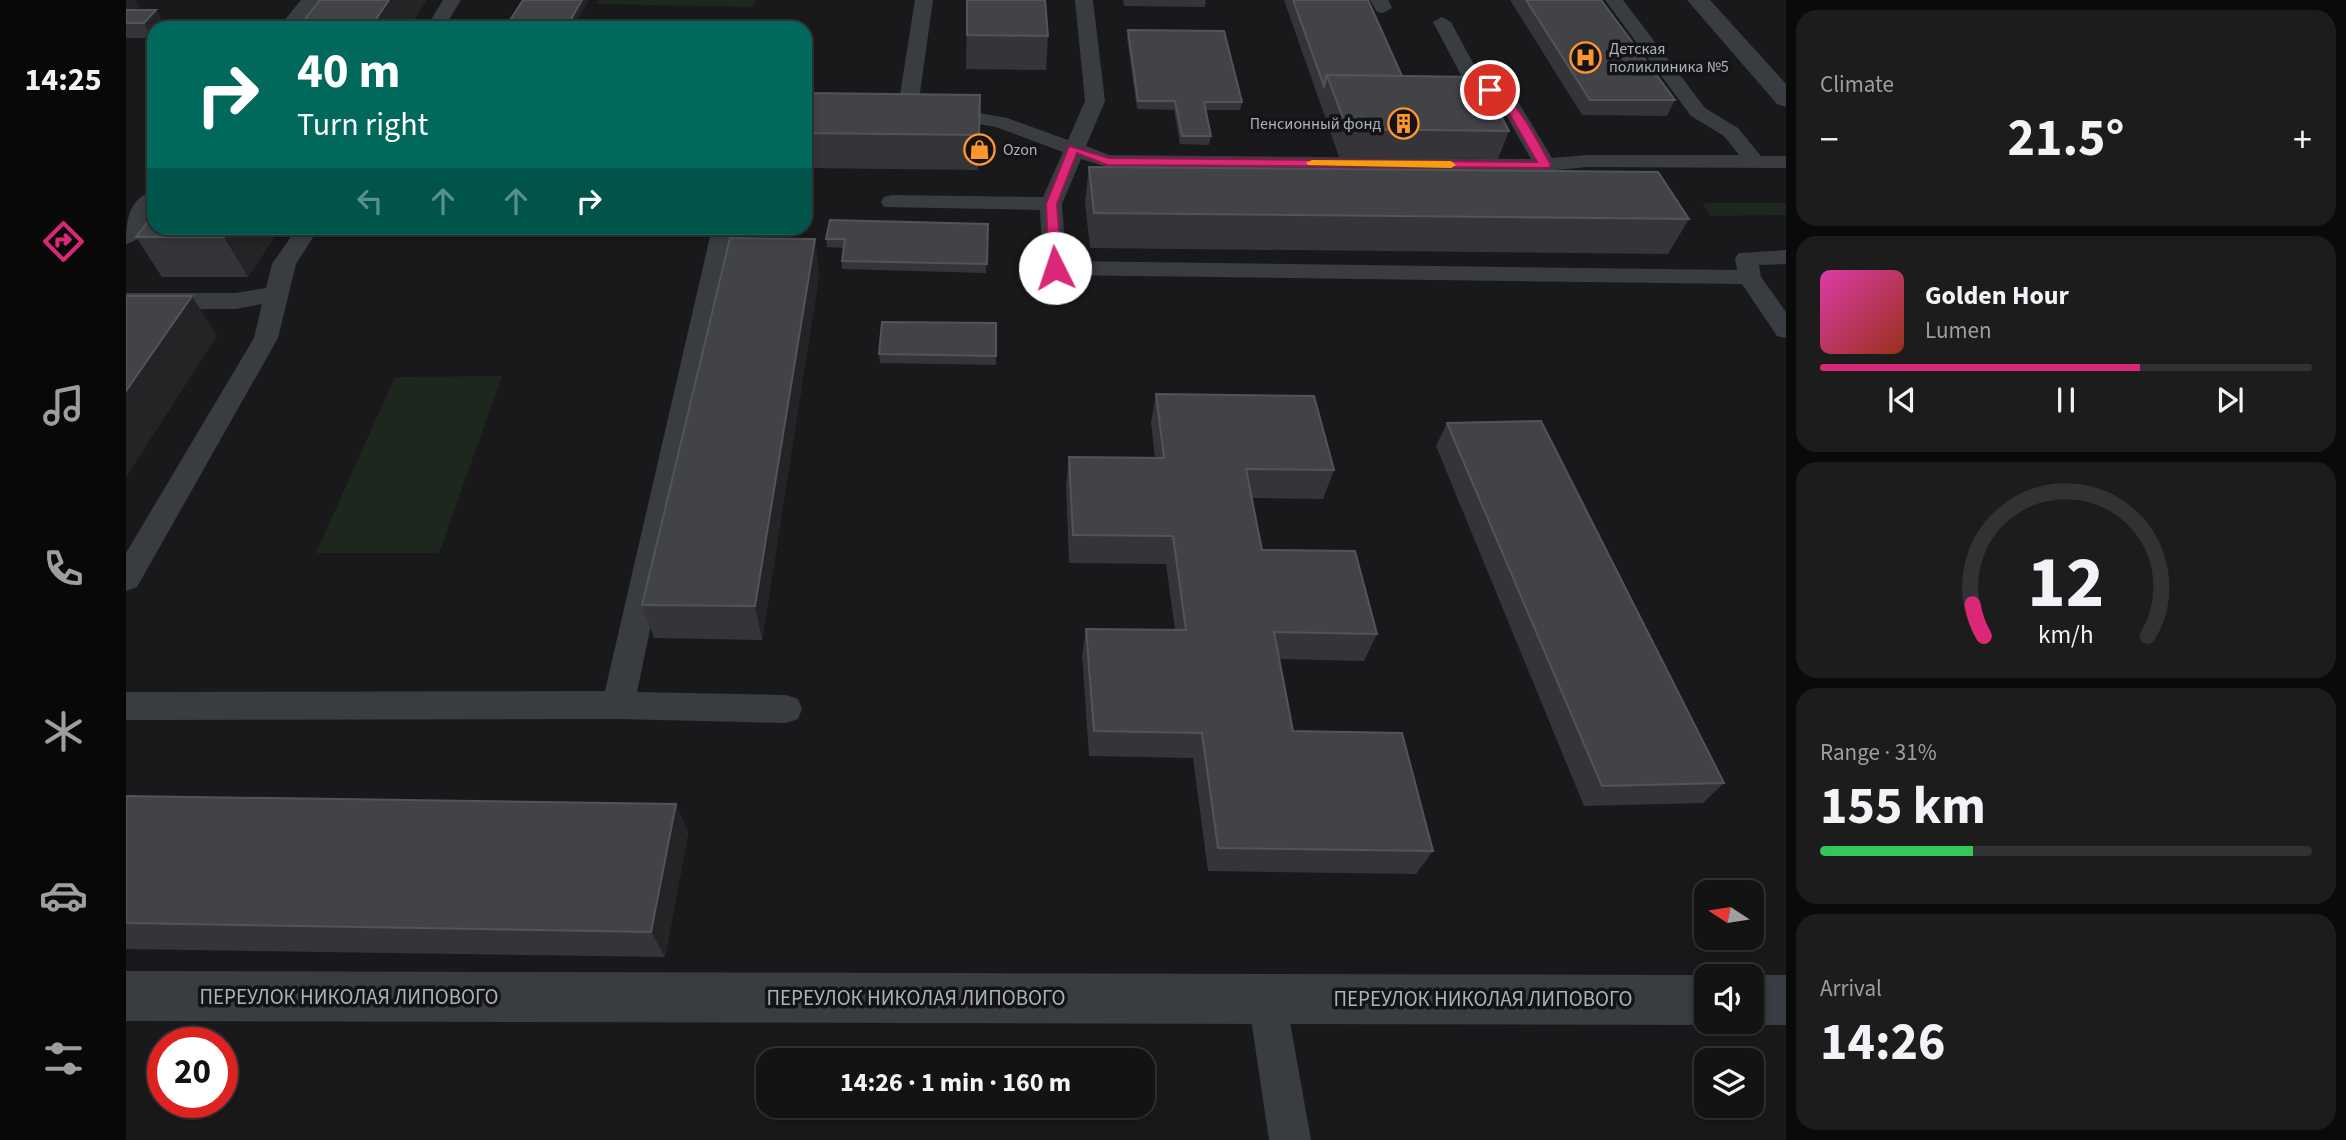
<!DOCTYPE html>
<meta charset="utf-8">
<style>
body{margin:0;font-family:"Source Sans 3",sans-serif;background:#1c1c1d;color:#f1f3f6;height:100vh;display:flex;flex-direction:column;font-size:26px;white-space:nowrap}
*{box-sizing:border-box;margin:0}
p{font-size:23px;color:#9d9ea0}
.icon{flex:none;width:38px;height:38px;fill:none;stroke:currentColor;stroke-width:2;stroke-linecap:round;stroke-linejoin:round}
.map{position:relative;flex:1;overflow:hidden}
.details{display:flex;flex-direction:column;gap:10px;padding:10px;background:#0a0a0b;width:560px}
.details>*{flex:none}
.banner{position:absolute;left:21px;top:21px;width:665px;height:214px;border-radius:21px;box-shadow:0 4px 10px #0003,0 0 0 2px #323234;background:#00695c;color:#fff;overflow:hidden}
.needle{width:46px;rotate:282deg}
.fabs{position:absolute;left:1568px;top:880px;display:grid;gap:14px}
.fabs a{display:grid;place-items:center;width:70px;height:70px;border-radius:14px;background:#131314;box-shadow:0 4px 10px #0003,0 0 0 2px #323234;font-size:35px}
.speed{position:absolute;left:21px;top:1027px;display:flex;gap:14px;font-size:35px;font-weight:700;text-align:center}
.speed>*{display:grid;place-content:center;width:91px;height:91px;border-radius:50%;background:#131314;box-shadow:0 4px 10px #0003,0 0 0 2px #323234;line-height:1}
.speed .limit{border:10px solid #d22;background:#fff;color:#111}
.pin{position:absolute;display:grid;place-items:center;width:60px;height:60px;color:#fff;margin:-30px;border:4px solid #fff;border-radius:50%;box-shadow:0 2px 7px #0007}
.me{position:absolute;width:77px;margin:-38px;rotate:356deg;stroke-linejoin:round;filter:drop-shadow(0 0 5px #0008)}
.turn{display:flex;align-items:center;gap:24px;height:147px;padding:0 35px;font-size:32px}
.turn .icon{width:91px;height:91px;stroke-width:2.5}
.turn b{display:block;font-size:49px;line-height:60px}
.lanes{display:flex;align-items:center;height:66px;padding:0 35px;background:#0003;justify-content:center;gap:35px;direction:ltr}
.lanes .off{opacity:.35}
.big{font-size:52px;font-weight:700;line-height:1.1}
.details .tile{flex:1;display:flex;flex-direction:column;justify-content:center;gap:10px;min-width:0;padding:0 24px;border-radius:21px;background:#1c1c1d}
.details .dial{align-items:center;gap:0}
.dial svg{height:182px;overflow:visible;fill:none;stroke:#323234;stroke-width:7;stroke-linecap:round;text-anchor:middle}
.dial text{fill:#f1f3f6;stroke:none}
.song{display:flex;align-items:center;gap:21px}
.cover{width:84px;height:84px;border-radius:10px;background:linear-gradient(135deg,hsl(320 70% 55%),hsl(10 70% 35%))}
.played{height:7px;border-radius:4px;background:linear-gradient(90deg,#db2777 65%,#323234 65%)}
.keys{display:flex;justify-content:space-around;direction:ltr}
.heat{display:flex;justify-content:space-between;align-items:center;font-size:38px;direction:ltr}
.charge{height:10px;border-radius:5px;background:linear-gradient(90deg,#34c759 31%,#323234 0)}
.trip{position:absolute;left:630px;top:1048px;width:399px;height:70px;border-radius:21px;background:#131314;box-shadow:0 4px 10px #0003,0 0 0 2px #323234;font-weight:700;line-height:70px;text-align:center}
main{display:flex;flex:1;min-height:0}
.dock{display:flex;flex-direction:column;width:126px;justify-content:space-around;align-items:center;background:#080808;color:#9d9ea0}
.dock .icon{width:49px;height:49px}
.dock .active{color:#db2777}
.dock b{font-size:32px;color:#f1f3f6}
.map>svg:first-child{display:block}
</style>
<main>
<nav class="dock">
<b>14:25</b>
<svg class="icon active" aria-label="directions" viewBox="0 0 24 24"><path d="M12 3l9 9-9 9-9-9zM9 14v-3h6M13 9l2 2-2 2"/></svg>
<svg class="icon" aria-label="music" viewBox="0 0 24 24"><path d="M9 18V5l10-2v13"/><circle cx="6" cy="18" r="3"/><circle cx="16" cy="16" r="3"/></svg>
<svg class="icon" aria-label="phone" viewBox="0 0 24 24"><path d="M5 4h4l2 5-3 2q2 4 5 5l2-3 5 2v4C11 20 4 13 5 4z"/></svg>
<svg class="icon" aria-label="climate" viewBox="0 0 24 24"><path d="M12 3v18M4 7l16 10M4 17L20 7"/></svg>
<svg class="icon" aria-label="car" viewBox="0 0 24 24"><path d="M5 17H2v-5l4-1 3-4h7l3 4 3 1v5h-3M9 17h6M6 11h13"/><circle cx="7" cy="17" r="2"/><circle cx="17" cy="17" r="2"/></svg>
<svg class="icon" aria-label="filters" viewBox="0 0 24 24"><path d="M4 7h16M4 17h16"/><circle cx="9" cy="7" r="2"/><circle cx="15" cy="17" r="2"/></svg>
</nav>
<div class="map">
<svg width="1660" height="1140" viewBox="0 0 1660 1140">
<rect width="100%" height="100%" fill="#19191b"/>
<g fill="#1e271e">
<path d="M 472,0 L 629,0 L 627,7 L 470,4 Z"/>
<path d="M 1576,203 L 1660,203 L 1660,215 L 1585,216 Z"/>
<path d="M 376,376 L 313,553 L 190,553 L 269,377 Z"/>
</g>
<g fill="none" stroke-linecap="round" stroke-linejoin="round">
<g fill="#393c40" fill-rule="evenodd">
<path d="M 317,0 L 335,0 L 318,28 L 300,28 Z"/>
<path d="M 789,0 L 807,0 L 792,107 L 782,113 L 772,107 Z"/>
<path d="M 949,0 L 967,0 L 979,101 L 960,146 L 983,155 L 1405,159 L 1376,108 L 1338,81 L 1307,22 L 1316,17 L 1325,22 L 1353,74 L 1391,100 L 1426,158 L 1462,155 L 1613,155 L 1598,136 L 1565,116 L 1479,0 L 1497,0 L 1579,108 L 1612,128 L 1635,156 L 1660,156 L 1660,168 L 1462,167 L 1419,171 L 981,167 L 955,159 L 936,204 L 940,261 L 1611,270 L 1609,258 L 1613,253 L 1660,250 L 1660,264 L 1633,265 L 1635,277 L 1660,312 L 1660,338 L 1651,336 L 1616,284 L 929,275 L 921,273 L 917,268 L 914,210 L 758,207 L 755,202 L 758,197 L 766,195 L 917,197 L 937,152 L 870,127 L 815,118 L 805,112 L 815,106 L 881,118 L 942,140 L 959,101 Z"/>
<path d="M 1244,0 L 1262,0 L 1266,8 L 1257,13 L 1251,12 Z"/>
<path d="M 171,228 L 193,228 L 170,264 L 152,338 L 11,587 L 0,591 L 0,553 L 128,338 L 136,304 L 110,309 L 0,309 L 0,293 L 110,293 L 140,288 L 146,264 Z"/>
<path d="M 586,228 L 608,228 L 511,692 L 660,695 L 672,699 L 676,709 L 672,719 L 660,723 L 492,719 L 0,720 L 0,692 L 479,691 Z"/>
<path d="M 1141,980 L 1155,985 L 1160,999 L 1185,1140 L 1143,1140 L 1122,999 L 1127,985 Z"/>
</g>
<g fill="#393c40" fill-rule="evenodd">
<path d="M 1561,0 L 1584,0 L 1660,84 L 1660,107 L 1651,104 Z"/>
<path d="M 0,971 L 1580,975 L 1584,976 L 1580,976 L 1580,1022 L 1588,1022 L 1580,1025 L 0,1021 Z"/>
<path d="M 1626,975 L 1660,975 L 1660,1025 L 1626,1025 L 1618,1022 L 1626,1022 L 1626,976 L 1622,976 Z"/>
</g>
<g fill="#393c40" fill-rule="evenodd">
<path d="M 175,0 L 198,0 L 176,28 L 152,28 Z"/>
<path d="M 28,191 C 28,214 25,237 0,244 C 0,221 2,198 28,191 Z"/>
</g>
</g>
<g fill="#353539">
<path d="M 0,0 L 13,6 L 8,10 L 30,10 L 38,26 L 36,28 L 28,28 L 28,36 L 26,38 L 0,38 Z"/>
<path d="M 841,0 L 922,36 L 920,70 L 840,69 Z"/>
<path d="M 997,0 L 1080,0 L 1079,7 L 998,6 Z"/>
<path d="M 1158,0 L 1242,0 L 1276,76 L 1383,131 L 1372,159 L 1213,157 Z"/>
<path d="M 1384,0 L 1475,0 L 1549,100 L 1541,116 L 1456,115 Z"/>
<path d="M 1002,30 L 1116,102 L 1114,110 L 1079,110 L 1085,136 L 1083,145 L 1054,144 L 1048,110 L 1011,109 L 1001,38 Z"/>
<path d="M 679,93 L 854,95 L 852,170 L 679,168 Z"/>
<path d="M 963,167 L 1563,219 L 1542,254 L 964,248 L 959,202 Z"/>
<path d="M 862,224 L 860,273 L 716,269 L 716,261 L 718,248 L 701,247 L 700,239 Z"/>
<path d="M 154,228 L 122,277 L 36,277 L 10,237 Z"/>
<path d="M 689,239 L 693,275 L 636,640 L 528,638 L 516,605 Z"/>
<path d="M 870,323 L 870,365 L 754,363 L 753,354 Z"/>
<path d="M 1030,394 L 1208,470 L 1197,499 L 1126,498 L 1136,550 L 1251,634 L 1238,661 L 1154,659 L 1167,731 L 1307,851 L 1290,874 L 1082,871 L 1067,758 L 963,756 L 956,655 L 960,629 L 1049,630 L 1040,564 L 943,563 L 940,485 L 943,457 L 1029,458 L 1025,423 Z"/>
<path d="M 1321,423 L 1598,783 L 1577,803 L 1458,806 L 1310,446 Z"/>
<path d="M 0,796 L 550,804 L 562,833 L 539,957 L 0,949 Z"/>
</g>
<g fill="#242427">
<path d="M 0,0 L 10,0 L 13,6 L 0,19 Z"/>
<path d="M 263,0 L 301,0 L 283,28 L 244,28 Z"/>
<path d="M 456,0 L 463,0 L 447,28 L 440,28 Z"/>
<path d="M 30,10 L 38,26 L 36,28 L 28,28 L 28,36 L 26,38 L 18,23 Z"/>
<path d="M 105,228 L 154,228 L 122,277 L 98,237 Z"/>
<path d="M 689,239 L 693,275 L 636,640 L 629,606 Z"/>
<path d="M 66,296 L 91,336 L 0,477 L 0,391 Z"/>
<path d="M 550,804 L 562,833 L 539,957 L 525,932 Z"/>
</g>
<g fill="#414347" stroke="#525459" stroke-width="2">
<path d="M 194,0 L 263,0 L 244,28 L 172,28 Z"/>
<path d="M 397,0 L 456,0 L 440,28 L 379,28 Z"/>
<path d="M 841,0 L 919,0 L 922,36 L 841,35 Z"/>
<path d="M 1167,0 L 1242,0 L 1276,76 L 1201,75 L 1198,86 Z"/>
<path d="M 1400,0 L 1475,0 L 1549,100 L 1464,100 Z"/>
<path d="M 0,10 L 30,10 L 18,23 L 0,23 Z"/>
<path d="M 1002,30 L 1098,31 L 1116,102 L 1078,102 L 1085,136 L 1056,136 L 1049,101 L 1012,101 Z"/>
<path d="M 1201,75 L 1355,77 L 1383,131 L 1221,129 Z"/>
<path d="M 679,93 L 854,95 L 853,135 L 679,133 Z"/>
<path d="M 963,167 L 1532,172 L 1563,219 L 968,213 Z"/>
<path d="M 28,214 L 28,228 L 105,228 L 98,237 L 10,237 Z"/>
<path d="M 704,220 L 862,224 L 861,264 L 716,261 L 719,239 L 700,239 Z"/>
<path d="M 604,238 L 689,239 L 629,606 L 516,605 Z"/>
<path d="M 0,296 L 66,296 L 0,391 Z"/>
<path d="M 756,322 L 870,323 L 870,356 L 753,354 Z"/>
<path d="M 1030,394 L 1188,396 L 1208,470 L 1120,469 L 1136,550 L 1229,551 L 1251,634 L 1148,632 L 1167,731 L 1276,733 L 1307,851 L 1092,848 L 1076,733 L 968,731 L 960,629 L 1060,630 L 1047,536 L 947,535 L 943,457 L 1038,458 Z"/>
<path d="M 1415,421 L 1598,783 L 1476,786 L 1321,423 Z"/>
<path d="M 0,796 L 550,804 L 525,932 L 0,923 Z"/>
</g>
<path fill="#db2777" stroke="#8e194d" stroke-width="2" d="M 1360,88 C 1387,86 1413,145 1425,165 L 1423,168 L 981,165 L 951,153 L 931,204 L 936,268 L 929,272 L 923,268 L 920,204 L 943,146 L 983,158 L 1411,162 L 1379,106 L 1360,93 Z"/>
<path fill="#f59e0b" d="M 1186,160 L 1325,161 L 1330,165 L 1325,168 L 1182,165 L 1180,163 Z"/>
<defs>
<symbol id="hospital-ring" viewBox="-11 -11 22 22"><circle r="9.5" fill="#141416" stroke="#ff952d" stroke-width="1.5"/><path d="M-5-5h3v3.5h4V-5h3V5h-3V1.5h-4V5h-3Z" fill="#ff952d"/></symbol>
<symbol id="building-ring" viewBox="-11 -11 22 22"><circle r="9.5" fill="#141416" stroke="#ff952d" stroke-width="1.5"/><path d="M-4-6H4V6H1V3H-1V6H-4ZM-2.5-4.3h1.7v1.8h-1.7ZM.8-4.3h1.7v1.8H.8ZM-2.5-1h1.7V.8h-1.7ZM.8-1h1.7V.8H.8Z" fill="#ff952d"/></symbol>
<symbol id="shop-ring" viewBox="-11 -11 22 22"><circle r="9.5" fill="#141416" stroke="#ff952d" stroke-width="1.5"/><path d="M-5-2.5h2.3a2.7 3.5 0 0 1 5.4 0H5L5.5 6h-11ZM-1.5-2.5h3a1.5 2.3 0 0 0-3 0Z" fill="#ff952d"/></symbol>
</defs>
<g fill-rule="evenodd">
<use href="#hospital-ring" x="1442" y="40" width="35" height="35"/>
<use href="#building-ring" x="1260" y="106" width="35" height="35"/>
<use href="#shop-ring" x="836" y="132" width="35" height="35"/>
</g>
<g text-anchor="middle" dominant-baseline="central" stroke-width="7" stroke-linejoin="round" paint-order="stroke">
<g font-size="16" fill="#aab2bc" stroke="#141416" text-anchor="start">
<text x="1483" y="49">Детская<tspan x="1483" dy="18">поликлиника №5</tspan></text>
<text x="1255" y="124" text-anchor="end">Пенсионный фонд</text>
<text x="877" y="150">Ozon</text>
</g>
<g font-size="21" fill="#aab2bc" stroke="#141416">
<text x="223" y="997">ПЕРЕУЛОК НИКОЛАЯ ЛИПОВОГО</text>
<text x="790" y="998">ПЕРЕУЛОК НИКОЛАЯ ЛИПОВОГО</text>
<text x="1357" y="999">ПЕРЕУЛОК НИКОЛАЯ ЛИПОВОГО</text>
</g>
</g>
</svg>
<div class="fabs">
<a><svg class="needle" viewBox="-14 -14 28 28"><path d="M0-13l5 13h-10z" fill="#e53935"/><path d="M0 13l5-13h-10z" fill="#9d9ea0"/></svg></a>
<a><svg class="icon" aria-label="sound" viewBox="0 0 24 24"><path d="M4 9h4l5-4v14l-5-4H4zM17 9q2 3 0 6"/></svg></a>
<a><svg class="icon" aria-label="layers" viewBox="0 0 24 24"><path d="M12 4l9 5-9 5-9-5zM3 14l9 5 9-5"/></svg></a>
</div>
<div class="speed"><div class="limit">20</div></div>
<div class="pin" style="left:1364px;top:90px;background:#d93025"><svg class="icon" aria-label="arrive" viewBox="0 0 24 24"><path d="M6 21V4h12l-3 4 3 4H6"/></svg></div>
<svg class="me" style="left:929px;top:268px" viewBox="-20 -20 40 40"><circle r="19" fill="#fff"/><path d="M0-13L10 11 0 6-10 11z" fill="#db2777"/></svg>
<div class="trip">14:26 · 1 min · 160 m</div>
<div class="banner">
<div class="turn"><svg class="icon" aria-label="right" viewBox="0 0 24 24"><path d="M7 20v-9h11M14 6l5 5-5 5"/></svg><div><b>40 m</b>Turn right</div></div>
<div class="lanes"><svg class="icon off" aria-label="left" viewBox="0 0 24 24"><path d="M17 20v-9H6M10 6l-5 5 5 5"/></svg><svg class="icon off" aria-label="ahead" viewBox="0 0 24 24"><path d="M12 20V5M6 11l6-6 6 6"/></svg><svg class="icon off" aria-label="ahead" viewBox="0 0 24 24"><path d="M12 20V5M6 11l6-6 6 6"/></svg><svg class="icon" aria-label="right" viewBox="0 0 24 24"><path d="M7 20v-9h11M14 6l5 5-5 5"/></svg></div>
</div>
</div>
<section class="details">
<div class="tile"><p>Climate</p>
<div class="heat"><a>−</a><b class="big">21.5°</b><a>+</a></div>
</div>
<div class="tile">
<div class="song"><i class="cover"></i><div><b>Golden Hour</b><p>Lumen</p></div></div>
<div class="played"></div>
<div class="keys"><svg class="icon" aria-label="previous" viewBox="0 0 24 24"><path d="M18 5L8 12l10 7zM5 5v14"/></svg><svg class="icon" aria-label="pause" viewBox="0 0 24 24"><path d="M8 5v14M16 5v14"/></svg><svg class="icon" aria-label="next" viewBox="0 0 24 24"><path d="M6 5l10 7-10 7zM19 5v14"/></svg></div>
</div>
<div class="tile dial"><svg viewBox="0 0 100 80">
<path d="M14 69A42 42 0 1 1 86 69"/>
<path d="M14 69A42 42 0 0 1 9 55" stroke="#db2777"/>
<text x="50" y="56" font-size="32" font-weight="700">12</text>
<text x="50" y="72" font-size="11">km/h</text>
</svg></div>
<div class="tile"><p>Range · 31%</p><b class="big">155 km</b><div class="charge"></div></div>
<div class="tile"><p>Arrival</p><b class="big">14:26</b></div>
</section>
</main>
